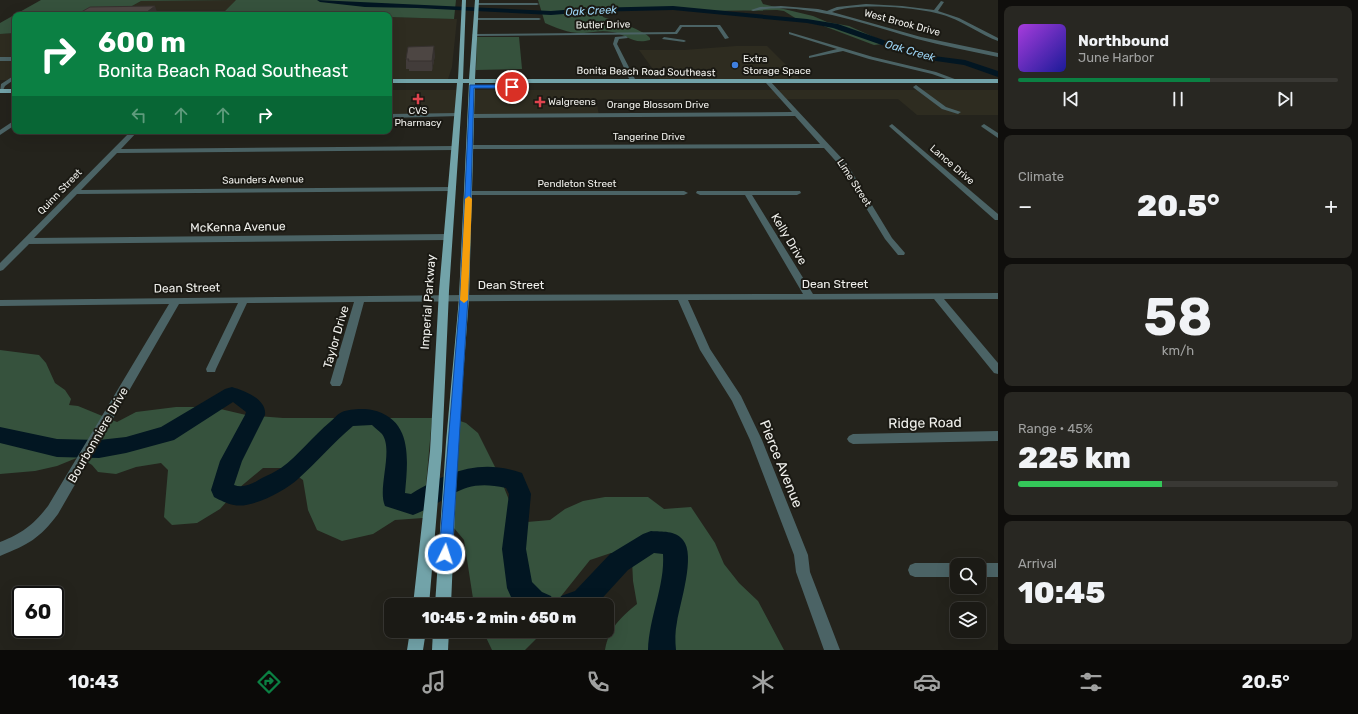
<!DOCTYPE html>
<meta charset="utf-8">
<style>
body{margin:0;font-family:Rubik,sans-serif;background:#282722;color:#f1f3f6;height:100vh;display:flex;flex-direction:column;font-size:15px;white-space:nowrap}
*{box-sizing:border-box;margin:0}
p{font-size:13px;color:#a0a1a0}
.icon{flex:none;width:22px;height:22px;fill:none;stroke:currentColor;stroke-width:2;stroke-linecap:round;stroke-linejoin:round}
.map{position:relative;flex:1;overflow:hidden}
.drawer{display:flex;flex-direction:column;gap:6px;padding:6px;background:#0f0e0c;width:360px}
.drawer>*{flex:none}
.guide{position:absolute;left:12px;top:12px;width:380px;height:122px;border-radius:8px;box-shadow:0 4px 16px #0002,0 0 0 1px #393834;background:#0b8043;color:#fff;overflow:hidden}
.fabs{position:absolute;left:950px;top:558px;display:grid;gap:8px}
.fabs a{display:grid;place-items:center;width:36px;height:36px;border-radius:8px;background:#1b1a15;box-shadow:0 4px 16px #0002,0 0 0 1px #393834;font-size:20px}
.speed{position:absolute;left:12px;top:586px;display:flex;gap:8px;font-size:20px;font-weight:700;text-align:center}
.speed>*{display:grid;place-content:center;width:52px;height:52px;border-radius:50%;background:#1b1a15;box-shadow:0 4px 16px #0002,0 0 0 1px #393834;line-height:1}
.speed .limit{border:2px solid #111;border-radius:6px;background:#fff;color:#111}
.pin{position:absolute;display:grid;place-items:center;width:34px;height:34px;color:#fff;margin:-17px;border:2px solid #fff;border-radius:50%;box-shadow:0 1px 4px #0007}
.me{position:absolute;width:44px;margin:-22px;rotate:4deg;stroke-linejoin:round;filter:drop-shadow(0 0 3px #0008)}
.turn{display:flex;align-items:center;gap:14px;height:84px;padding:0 20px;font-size:18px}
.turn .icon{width:52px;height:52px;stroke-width:2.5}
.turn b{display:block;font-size:28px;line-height:34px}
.lanes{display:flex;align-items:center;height:38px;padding:0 20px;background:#0003;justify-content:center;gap:20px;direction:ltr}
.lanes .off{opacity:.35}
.big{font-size:30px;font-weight:800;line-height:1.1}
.drawer .tile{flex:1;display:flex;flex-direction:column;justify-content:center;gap:6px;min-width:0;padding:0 14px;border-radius:8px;background:#282722}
.drawer .dial{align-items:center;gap:0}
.dial b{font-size:52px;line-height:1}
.song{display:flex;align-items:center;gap:12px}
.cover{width:48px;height:48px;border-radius:6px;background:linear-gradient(135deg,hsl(280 70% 55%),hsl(240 70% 35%))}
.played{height:4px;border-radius:2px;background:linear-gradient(90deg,#0b8043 60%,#393834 60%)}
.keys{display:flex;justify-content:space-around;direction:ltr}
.heat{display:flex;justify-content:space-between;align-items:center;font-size:22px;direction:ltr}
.charge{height:6px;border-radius:3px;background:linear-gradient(90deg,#34c759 45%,#393834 0)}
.trip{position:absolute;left:384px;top:598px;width:230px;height:40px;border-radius:8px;background:#1b1a15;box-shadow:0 4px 16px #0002,0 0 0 1px #393834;font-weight:800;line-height:40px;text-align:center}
.menu{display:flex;height:64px;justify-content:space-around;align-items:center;background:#0b0a08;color:#a0a1a0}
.menu .icon{width:28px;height:28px}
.menu .selected{color:#0b8043}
.menu b{font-size:18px;color:#f1f3f6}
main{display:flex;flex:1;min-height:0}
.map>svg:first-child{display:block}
</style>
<main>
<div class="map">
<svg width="998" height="650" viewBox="0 0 998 650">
<rect width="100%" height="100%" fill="#24231c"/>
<g fill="#2e2c20">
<path d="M 237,0 L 221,15 L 71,15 L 83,12 L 123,11 L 141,1 Z"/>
<path d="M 389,17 L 457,19 L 452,67 L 448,79 L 389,79 Z"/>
<path d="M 15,33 L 15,80 L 0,80 L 0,34 Z"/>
<path d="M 736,46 L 767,46 L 800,79 L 660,79 L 639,50 L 684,50 Z"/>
<path d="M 389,90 L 457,90 L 455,116 L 389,116 Z"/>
<path d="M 475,90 L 998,90 L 998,115 L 917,115 L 898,99 L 612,99 L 596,100 L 599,115 L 474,116 Z"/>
</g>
<g fill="#36523d">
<path d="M 41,0 L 456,0 L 454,19 L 389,17 L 389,15 L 221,15 L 236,0 L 141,1 L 123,11 L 83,12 L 71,15 L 15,15 L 15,33 L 0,34 L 0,23 Z"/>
<path d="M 538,0 L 761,0 L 763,4 L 813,16 L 827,22 L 849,26 L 885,42 L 883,44 L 874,45 L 821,25 L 800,21 L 784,11 L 777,10 L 704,11 L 653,8 L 619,10 L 602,15 L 603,17 C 613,20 646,31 650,38 L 650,40 C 632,45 627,34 612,32 C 602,30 593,32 584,33 C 571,34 556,28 545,23 Z"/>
<path d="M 477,37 L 519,37 L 522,69 L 476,70 Z"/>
<path d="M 0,350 L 39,355 L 46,363 L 55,383 L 65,390 L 71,399 L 69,405 L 78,406 L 117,422 L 136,412 L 176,407 L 212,407 L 246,415 L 283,418 L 432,418 L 423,518 L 395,520 L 373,534 L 342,541 L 317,530 L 308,510 L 303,480 L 286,468 L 263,468 L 239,488 L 220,509 L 197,523 L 172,525 L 164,517 L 168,470 L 161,463 L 136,467 L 116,474 L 98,472 L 92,465 L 79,457 L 57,466 L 35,471 L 0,474 Z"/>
<path d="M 460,421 L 466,423 L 478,433 L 499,475 L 513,510 L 527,522 L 550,520 L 565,509 L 583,501 L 605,497 L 648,497 L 664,509 L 691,507 L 715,543 L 724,564 L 739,583 L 758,601 L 784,650 L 605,650 C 609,628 620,618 637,604 L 633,581 L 632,560 L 611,553 L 590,560 L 562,595 L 559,605 L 474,605 L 464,540 L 454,528 Z"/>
<path d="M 483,631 L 544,631 L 525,650 L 492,650 Z"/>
</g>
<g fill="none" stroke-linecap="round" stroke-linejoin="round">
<g fill="#021622" fill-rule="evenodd">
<path d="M 317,0 L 551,11 L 589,8 L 673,6 L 807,19 L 838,24 L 926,55 L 965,60 L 998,71 L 998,77 L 964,65 L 922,59 L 833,28 L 807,23 L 673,10 L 589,12 L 551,15 L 417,8 L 365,7 L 320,2 Z"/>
<path d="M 232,387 C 245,391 267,399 265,415 L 242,461 L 234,485 C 244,489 254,483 262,478 C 268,475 275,472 281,468 C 298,456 313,436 330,422 C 334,419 337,414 342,412 C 349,409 364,408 372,410 C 413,419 408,460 405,493 L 411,494 C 447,472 480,458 522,473 L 531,494 L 526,549 L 532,582 L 542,592 L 551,596 L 555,605 L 519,605 L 511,597 L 507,588 L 502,549 L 509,494 L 506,488 C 459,477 451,501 413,515 L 385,506 C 377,489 394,450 382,434 C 379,431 375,428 372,425 L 353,426 C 333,443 317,462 298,479 C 285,491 251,509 234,505 C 227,504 220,500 214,497 L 211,490 L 220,461 L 245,415 L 246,412 L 233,402 L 174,440 L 126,453 L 99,458 L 57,457 L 0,443 L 0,427 L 57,439 L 99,440 L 126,437 L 161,427 L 225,389 Z"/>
<path d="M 651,531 C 662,532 675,530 683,540 C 696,555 680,603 677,622 C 675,631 675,641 676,650 L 648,650 C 649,617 665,586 663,554 L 654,553 L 628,570 L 596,605 L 557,605 L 561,596 L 575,591 L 610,554 L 643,534 Z"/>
</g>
<g fill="#4b6365" fill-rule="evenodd">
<path d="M 941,1 L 944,2 L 938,11 L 959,18 L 998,38 L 998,41 C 981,35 966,23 949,17 C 925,7 855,2 832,12 L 921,37 L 998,53 L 998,57 C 971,51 944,46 917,39 C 870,26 802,0 753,11 L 751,10 L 760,7 L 781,6 L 818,9 L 827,11 L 837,7 L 866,4 L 902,6 L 934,10 Z"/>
<path d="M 477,3 L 537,3 L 539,4 L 537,5 L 476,5 Z"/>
<path d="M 476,18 L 539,18 L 541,19 L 539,20 L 474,20 Z"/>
<path d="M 680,25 L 720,25 L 729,38 L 725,39 L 717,27 L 682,27 L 677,34 L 474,36 L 472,35 L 474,34 L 675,32 Z"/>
<path d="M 789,32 L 873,57 L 936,72 L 960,81 L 955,82 L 932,74 L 869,59 L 843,51 L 809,58 L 809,56 L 837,49 L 789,34 Z"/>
<path d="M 626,36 L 628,38 L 619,39 L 617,44 L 636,81 L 633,83 L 630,81 L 613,44 L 615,37 Z"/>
<path d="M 664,37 L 684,40 L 686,41 L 684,42 L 662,39 Z"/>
<rect x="0" y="57" width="15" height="4"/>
<path d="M 15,75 L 15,79 L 5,86 L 2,92 L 0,93 L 1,84 Z"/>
<path d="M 766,81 L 770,81 L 847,164 L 892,238 L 905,253 L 904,255 L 898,255 L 885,239 L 841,167 L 824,148 L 470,149 L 467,147 L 470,145 L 820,144 L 795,116 L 471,118 L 468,116 L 471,114 L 792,112 L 766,83 Z"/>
<path d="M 916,85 L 946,107 L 961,112 L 958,114 L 942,109 L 914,88 L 913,87 Z"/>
<path d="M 458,113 L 460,114 L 460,116 L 389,118 L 389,114 Z"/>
<path d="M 15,120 L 15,125 L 0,135 L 0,130 Z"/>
<path d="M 892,124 L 998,214 L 998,220 L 995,220 L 890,127 L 889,126 Z"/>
<path d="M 984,124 L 998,133 L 998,138 L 982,127 L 981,126 Z"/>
<path d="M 131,131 L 138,131 L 121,149 L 455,146 L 458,148 L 455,150 L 117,153 L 81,190 L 452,187 L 456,189 L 452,191 L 77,194 L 34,238 L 448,234 L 452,237 L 448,240 L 29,244 L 3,270 L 0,271 L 0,263 Z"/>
<path d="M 466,191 L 684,191 L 688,193 L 684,195 L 469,195 L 465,193 Z"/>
<path d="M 697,191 L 800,191 L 801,193 L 797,195 L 752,195 L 813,294 L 998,293 L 998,299 L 944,299 L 998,363 L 998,374 L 994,373 L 934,299 L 688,300 L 710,349 L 741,396 L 762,440 L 808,555 L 810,572 L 840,650 L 824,650 L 796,572 L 794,555 L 750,440 L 732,401 L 700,350 L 678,300 L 364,302 L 342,383 L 340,386 L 332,386 L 330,383 L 354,302 L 247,303 L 216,369 L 215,372 L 207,372 L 206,369 L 238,303 L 179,304 L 58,514 C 39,539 29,544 0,556 L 0,542 C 23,533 33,525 48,506 L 169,304 L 0,306 L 0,300 L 464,295 L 803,294 L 745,195 L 700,195 L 696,193 Z"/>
<path d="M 998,431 L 998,441 L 853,444 L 849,442 L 847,439 L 849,436 L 853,434 Z"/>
<path d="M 915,563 L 957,563 L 962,565 L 957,565 L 957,577 L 915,577 L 910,575 L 908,570 L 910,565 Z"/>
<path d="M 979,563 L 998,563 L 998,577 L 979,577 L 979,565 L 974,565 Z"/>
</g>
<g fill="#72a3a9" fill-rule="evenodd">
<path d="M 462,0 L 466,0 L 463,79 L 469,79 L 475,0 L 479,0 L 475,79 L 998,79 L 998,83 L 475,83 L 469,298 L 458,442 L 451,605 L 435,605 L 446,442 L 459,298 L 469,83 L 463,83 L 449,291 L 442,451 L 429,605 L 413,605 L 430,451 L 439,291 L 457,83 L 389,83 L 389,79 L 458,79 Z"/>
<rect x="0" y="89" width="15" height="4"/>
<path d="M 410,631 L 426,631 L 423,650 L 407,650 Z"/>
<path d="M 433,631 L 449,631 L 448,650 L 432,650 Z"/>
</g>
</g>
<path fill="#423c3a" d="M 435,55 L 432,71 L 409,71 L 409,69 L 406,69 L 406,59 Z"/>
<g fill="#36312f">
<path d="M 155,6 L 158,15 L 143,15 Z"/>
<path d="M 434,46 L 435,55 L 432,71 L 432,61 Z"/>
</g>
<g fill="#4d4643" stroke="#36312f">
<path d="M 155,6 L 143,15 L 76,15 L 90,7 Z"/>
<path d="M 434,46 L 432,61 L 408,61 L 409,59 L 406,59 L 408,47 Z"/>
</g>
<path fill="#1a73e8" stroke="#114b97" d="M 470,85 L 512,85 L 515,87 L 512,88 L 474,88 L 468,298 L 452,554 L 450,559 L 445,561 L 441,559 L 439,554 L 460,298 Z"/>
<path fill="#f59e0b" d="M 469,196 L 472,199 L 468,300 L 464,303 L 460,300 L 465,199 Z"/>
<circle fill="#3f7fe0" stroke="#1a1913" stroke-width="1.5" cx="735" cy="65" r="4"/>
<g fill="#e0444e" stroke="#1a1913" stroke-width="1.5">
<path d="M416 93h4v4h4v4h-4v4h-4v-4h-4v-4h4z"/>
<path d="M538 96h4v4h4v4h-4v4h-4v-4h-4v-4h4z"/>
</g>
<g text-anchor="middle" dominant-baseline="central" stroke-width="4" stroke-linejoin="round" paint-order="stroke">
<g font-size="10" fill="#f0f0ec" stroke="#1a1913">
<text transform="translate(902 23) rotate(15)">West Brook Drive</text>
<text transform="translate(603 25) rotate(-1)">Butler Drive</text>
<text transform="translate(646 72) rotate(1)">Bonita Beach Road Southeast</text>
<text x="658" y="105">Orange Blossom Drive</text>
<text x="649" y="137">Tangerine Drive</text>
<text transform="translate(952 165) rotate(41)">Lance Drive</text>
<text transform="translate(263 180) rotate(-1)">Saunders Avenue</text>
<text transform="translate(854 183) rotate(57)">Lime Street</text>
<text x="577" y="184">Pendleton Street</text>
<text transform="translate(60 192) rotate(-46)">Quinn Street</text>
</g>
<g font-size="10" fill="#f0f0ec" stroke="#1a1913" text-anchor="start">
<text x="743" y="59">Extra<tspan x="743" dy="12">Storage Space</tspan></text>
<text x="548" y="102">Walgreens</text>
<text x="418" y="111" text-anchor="middle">CVS<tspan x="418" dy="12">Pharmacy</tspan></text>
</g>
<g font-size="11" font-style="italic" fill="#9cd4f5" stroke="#1a1913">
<text transform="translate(591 11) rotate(-3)">Oak Creek</text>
<text transform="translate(910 51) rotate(16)">Oak Creek</text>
</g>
<g font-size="12" fill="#f0f0ec" stroke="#1a1913">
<text transform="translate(238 227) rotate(-1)">McKenna Avenue</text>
<text transform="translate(789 239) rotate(59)">Kelly Drive</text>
<text x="835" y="284">Dean Street</text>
<text x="511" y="285">Dean Street</text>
<text transform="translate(187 288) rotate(-1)">Dean Street</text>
<text transform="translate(428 302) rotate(-86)">Imperial Parkway</text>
<text transform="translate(336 337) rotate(-74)">Taylor Drive</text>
<text transform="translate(98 435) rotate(-60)">Bourbonniere Drive</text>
</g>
<g font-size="14" fill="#f0f0ec" stroke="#1a1913">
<text transform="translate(925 423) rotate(-1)">Ridge Road</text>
<text transform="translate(781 464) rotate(68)">Pierce Avenue</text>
</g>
</g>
</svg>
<div class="fabs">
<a><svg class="icon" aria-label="search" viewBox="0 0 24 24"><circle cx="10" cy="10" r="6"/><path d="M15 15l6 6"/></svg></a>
<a><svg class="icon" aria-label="layers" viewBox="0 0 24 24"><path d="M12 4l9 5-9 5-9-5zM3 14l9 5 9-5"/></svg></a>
</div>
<div class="speed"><div class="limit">60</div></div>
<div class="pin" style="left:512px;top:87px;background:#d93025"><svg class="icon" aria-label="arrive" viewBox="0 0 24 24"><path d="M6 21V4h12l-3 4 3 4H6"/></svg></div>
<svg class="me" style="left:445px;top:554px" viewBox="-20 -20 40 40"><circle r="17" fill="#1a73e8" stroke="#fff" stroke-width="3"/><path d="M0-11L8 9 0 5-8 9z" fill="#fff"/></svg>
<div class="trip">10:45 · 2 min · 650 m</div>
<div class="guide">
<div class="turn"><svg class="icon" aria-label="right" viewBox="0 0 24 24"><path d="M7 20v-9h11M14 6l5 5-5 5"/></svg><div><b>600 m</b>Bonita Beach Road Southeast</div></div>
<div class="lanes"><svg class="icon off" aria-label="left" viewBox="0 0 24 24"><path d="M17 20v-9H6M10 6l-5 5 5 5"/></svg><svg class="icon off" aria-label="ahead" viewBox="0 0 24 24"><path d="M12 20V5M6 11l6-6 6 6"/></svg><svg class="icon off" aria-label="ahead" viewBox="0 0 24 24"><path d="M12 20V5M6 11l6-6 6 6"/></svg><svg class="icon" aria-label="right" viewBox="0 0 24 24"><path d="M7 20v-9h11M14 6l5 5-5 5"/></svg></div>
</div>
</div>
<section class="drawer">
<div class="tile">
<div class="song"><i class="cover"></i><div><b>Northbound</b><p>June Harbor</p></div></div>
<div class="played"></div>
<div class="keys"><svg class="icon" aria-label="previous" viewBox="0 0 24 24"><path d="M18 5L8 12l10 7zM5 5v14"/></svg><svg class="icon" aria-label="pause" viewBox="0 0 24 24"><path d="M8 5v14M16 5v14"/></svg><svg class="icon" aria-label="next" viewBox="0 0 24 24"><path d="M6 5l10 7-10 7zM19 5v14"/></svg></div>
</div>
<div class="tile"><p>Climate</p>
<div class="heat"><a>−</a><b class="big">20.5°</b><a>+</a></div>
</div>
<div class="tile dial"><b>58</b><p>km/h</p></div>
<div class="tile"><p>Range · 45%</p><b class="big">225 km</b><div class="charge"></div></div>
<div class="tile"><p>Arrival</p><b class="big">10:45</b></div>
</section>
</main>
<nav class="menu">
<b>10:43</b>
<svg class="icon selected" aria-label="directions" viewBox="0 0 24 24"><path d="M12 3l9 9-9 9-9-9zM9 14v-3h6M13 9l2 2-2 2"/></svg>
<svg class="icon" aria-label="music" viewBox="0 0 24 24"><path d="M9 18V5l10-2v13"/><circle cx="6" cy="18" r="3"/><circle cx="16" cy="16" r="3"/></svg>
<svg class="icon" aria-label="phone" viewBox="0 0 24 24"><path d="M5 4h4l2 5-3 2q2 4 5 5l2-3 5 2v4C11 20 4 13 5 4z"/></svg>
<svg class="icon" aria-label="climate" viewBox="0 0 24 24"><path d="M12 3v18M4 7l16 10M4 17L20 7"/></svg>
<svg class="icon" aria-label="car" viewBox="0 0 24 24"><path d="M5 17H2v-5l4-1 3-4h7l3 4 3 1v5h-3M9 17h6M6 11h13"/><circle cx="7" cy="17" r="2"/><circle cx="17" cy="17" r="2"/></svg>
<svg class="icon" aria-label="filters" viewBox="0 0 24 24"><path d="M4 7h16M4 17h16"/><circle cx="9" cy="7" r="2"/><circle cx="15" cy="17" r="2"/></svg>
<b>20.5°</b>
</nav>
